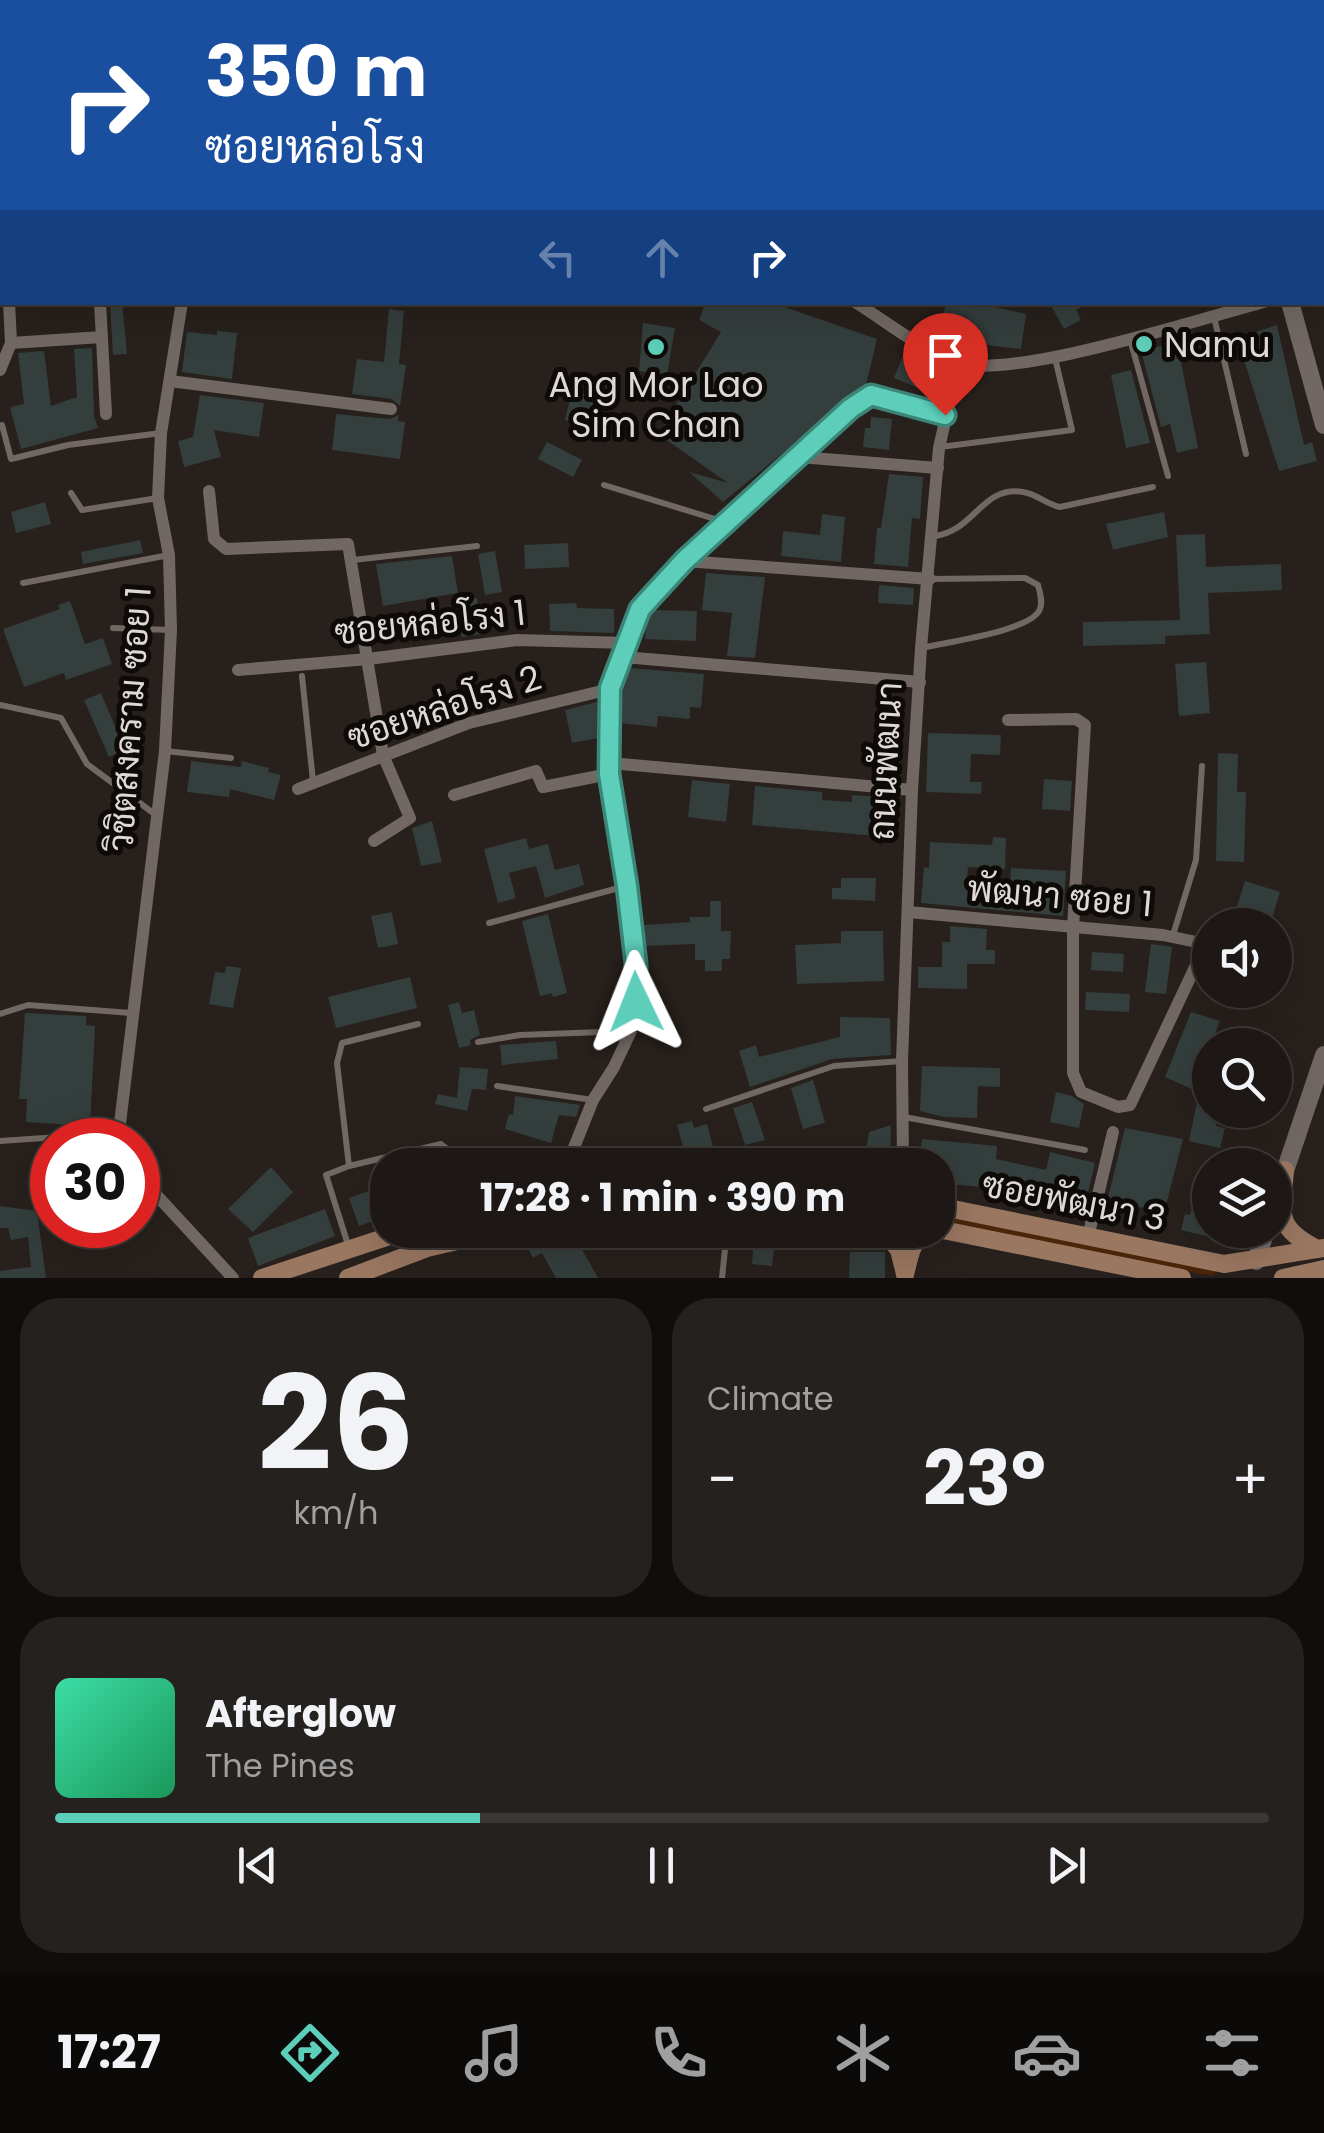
<!DOCTYPE html>
<meta charset="utf-8">
<style>
body{margin:0;font-family:Poppins,Sarabun,sans-serif;background:#25211e;color:#f1f3f6;height:100vh;display:flex;flex-direction:column;font-size:38px;white-space:nowrap}
*{box-sizing:border-box;margin:0}
p{font-size:32px;color:#a0a0a0}
.icon{flex:none;width:55px;height:55px;fill:none;stroke:currentColor;stroke-width:2;stroke-linecap:round;stroke-linejoin:round}
.map{position:relative;height:1278px;overflow:hidden}
.drawer{display:flex;flex-direction:column;gap:20px;padding:20px;background:#100d0c;flex:1}
.drawer>*{flex:none}
.hud{position:absolute;left:0px;top:0px;width:1325px;height:305px;box-shadow:0 10px 40px #0002,0 0 0 2px #3b3734;background:#1a4fa0;color:#fff;overflow:hidden}
.controls{position:absolute;left:1192px;top:908px;display:grid;gap:20px}
.controls a{display:grid;place-items:center;width:100px;height:100px;border-radius:50%;background:#1d1815;box-shadow:0 10px 40px #0002,0 0 0 2px #3b3734;font-size:50px}
.speed{position:absolute;left:30px;top:1118px;display:flex;gap:20px;font-size:50px;font-weight:700;text-align:center}
.speed>*{display:grid;place-content:center;width:130px;height:130px;border-radius:50%;background:#1d1815;box-shadow:0 10px 40px #0002,0 0 0 2px #3b3734;line-height:1}
.speed .limit{border:15px solid #d22;background:#fff;color:#111}
.pin{position:absolute;display:grid;place-items:center;width:85px;height:85px;color:#fff;margin:-102px -42px;border-radius:50% 50% 50% 0;rotate:-45deg;box-shadow:0 0 10px #0007}
.pin .icon{rotate:45deg}
.me{position:absolute;width:110px;margin:-55px;rotate:358deg;stroke-linejoin:round;filter:drop-shadow(0 0 8px #0008)}
.turn{display:flex;align-items:center;gap:35px;height:210px;padding:0 40px;font-size:45px}
.turn .icon{width:130px;height:130px;stroke-width:2.5}
.turn b{display:block;font-size:70px;line-height:85px}
.lanes{display:flex;align-items:center;height:95px;padding:0 40px;background:#0003;justify-content:center;gap:50px;direction:ltr}
.lanes .off{opacity:.35}
.big{font-size:75px;font-weight:700;line-height:1.1}
.drawer .tile{flex:1;display:flex;flex-direction:column;justify-content:center;gap:15px;min-width:0;padding:0 35px;border-radius:40px;background:#25211e}
.drawer .dial{align-items:center;gap:0}
.dial b{font-size:130px;line-height:1}
.song{display:flex;align-items:center;gap:30px}
.cover{width:120px;height:120px;border-radius:15px;background:linear-gradient(135deg,hsl(160 70% 55%),hsl(150 70% 35%))}
.played{height:10px;border-radius:5px;background:linear-gradient(90deg,#5dceb9 35%,#3b3734 35%)}
.keys{display:flex;justify-content:space-around;direction:ltr}
.heat{display:flex;justify-content:space-between;align-items:center;font-size:55px;direction:ltr}
.drawer .tiles{flex:1;display:grid;gap:20px;grid-template-columns:1fr 1fr}
.tile:last-child{grid-column:span 2}
.trip{position:absolute;left:370px;top:1148px;width:585px;height:100px;border-radius:40px;background:#1d1815;box-shadow:0 10px 40px #0002,0 0 0 2px #3b3734;font-weight:700;line-height:100px;text-align:center}
.dock{display:flex;height:160px;justify-content:space-around;align-items:center;background:#0c0a08;color:#a0a0a0}
.dock .icon{width:70px;height:70px}
.dock .active{color:#5dceb9}
.dock b{font-size:45px;color:#f1f3f6}
.map>svg:first-child{display:block}
</style>
<div class="map">
<svg width="1324" height="1278" viewBox="0 0 1324 1278">
<rect width="100%" height="100%" fill="#27201c"/>
<path fill="#4b2509" d="M 938,1214 L 1212,1267 L 1217,1272 L 1212,1276 L 938,1223 Z"/>
<g fill="#343e3c">
<path d="M 110,302 L 122,302 L 127,354 L 113,355 Z"/>
<path d="M 706,302 L 770,302 L 877,339 L 866,385 L 723,502 L 689,472 L 728,483 L 658,434 L 721,332 L 699,320 Z"/>
<path d="M 946,302 L 973,302 L 1026,314 L 1021,349 L 969,343 L 970,338 L 940,331 Z"/>
<path d="M 1049,302 L 1090,302 L 1076,310 L 1081,320 L 1064,329 Z"/>
<path d="M 389,309 L 404,311 L 399,364 L 406,365 L 400,406 L 392,399 L 352,394 L 357,359 L 384,362 Z"/>
<path d="M 643,323 L 675,328 L 667,375 L 639,371 Z"/>
<path d="M 1277,325 L 1304,445 L 1312,442 L 1317,461 L 1279,471 L 1237,338 Z"/>
<path d="M 217,331 L 237,333 L 232,379 L 182,372 L 187,332 L 217,335 Z"/>
<path d="M 1177,342 L 1198,448 L 1177,453 L 1170,424 L 1161,427 L 1141,351 Z"/>
<path d="M 92,348 L 94,416 L 98,428 L 21,449 L 10,407 L 24,404 L 18,353 L 44,351 L 51,406 L 77,397 L 74,349 Z"/>
<path d="M 906,348 L 926,359 L 921,369 L 940,377 L 933,394 L 894,378 Z"/>
<path d="M 1131,370 L 1150,443 L 1126,448 L 1111,375 Z"/>
<path d="M 572,390 L 603,398 L 596,427 L 565,420 Z"/>
<path d="M 200,395 L 264,403 L 259,437 L 214,430 L 221,457 L 184,467 L 178,441 L 193,437 Z"/>
<path d="M 336,414 L 390,419 L 399,415 L 398,421 L 405,422 L 400,459 L 332,450 Z"/>
<path d="M 871,417 L 892,419 L 889,450 L 863,447 L 865,428 L 870,428 Z"/>
<path d="M 547,442 L 582,460 L 573,477 L 538,459 Z"/>
<path d="M 889,474 L 923,477 L 920,519 L 912,518 L 908,567 L 874,564 L 877,528 L 881,528 Z"/>
<path d="M 45,502 L 51,524 L 16,533 L 11,512 Z"/>
<path d="M 1164,512 L 1168,537 L 1113,550 L 1106,524 Z"/>
<path d="M 822,514 L 845,517 L 841,562 L 781,556 L 783,531 L 820,535 Z"/>
<path d="M 1205,534 L 1206,567 L 1281,564 L 1282,590 L 1208,593 L 1210,634 L 1165,636 L 1165,644 L 1083,646 L 1083,622 L 1180,620 L 1176,535 Z"/>
<path d="M 140,540 L 143,553 L 83,564 L 81,552 Z"/>
<path d="M 568,543 L 569,567 L 525,569 L 524,545 Z"/>
<path d="M 495,551 L 502,592 L 485,595 L 478,554 Z"/>
<path d="M 452,556 L 458,593 L 383,606 L 376,564 Z"/>
<path d="M 706,573 L 765,577 L 755,658 L 727,656 L 732,613 L 702,610 Z"/>
<path d="M 879,585 L 914,588 L 913,605 L 878,603 Z"/>
<path d="M 477,598 L 481,634 L 462,637 L 457,600 Z"/>
<path d="M 70,601 L 85,644 L 103,638 L 112,664 L 66,680 L 64,673 L 24,687 L 3,629 L 60,609 L 58,605 Z"/>
<path d="M 576,603 L 577,608 L 614,609 L 614,633 L 550,631 L 549,604 Z"/>
<path d="M 652,610 L 697,611 L 696,641 L 645,639 L 646,622 Z"/>
<path d="M 1206,662 L 1210,713 L 1179,716 L 1175,664 Z"/>
<path d="M 629,668 L 704,674 L 701,708 L 690,707 L 690,719 L 658,716 L 657,727 L 620,723 L 623,682 Z"/>
<path d="M 101,693 L 125,750 L 109,757 L 84,700 Z"/>
<path d="M 597,702 L 599,738 L 572,743 L 565,710 Z"/>
<path d="M 928,733 L 1001,735 L 1000,755 L 971,754 L 970,782 L 982,782 L 981,794 L 926,792 Z"/>
<path d="M 1218,753 L 1238,754 L 1237,792 L 1246,792 L 1244,862 L 1216,861 Z"/>
<path d="M 191,761 L 241,767 L 242,761 L 269,768 L 268,772 L 281,775 L 274,800 L 230,789 L 229,797 L 187,792 Z"/>
<path d="M 1044,779 L 1072,781 L 1070,811 L 1042,809 Z"/>
<path d="M 692,780 L 730,784 L 726,822 L 688,817 Z"/>
<path d="M 755,786 L 822,792 L 822,800 L 852,802 L 852,795 L 892,798 L 888,837 L 752,825 Z"/>
<path d="M 432,821 L 442,862 L 421,866 L 412,828 Z"/>
<path d="M 993,837 L 1006,838 L 1005,869 L 968,867 L 966,890 L 1010,893 L 1011,868 L 1066,871 L 1063,916 L 921,903 L 924,867 L 929,868 L 930,842 L 992,845 Z"/>
<path d="M 526,838 L 529,849 L 548,844 L 555,870 L 579,864 L 584,885 L 545,898 L 536,866 L 509,873 L 516,898 L 498,903 L 484,849 Z"/>
<path d="M 841,878 L 876,878 L 875,901 L 832,899 L 832,888 L 841,888 Z"/>
<path d="M 1245,881 L 1280,892 L 1270,925 L 1231,925 Z"/>
<path d="M 710,901 L 721,901 L 721,931 L 731,931 L 730,959 L 722,959 L 722,971 L 705,971 L 705,960 L 695,960 L 695,944 L 645,946 L 644,925 L 690,922 L 690,917 L 710,917 Z"/>
<path d="M 392,912 L 398,944 L 378,948 L 371,916 Z"/>
<path d="M 548,914 L 567,993 L 553,997 L 552,993 L 540,996 L 522,921 Z"/>
<path d="M 950,926 L 987,929 L 986,950 L 995,950 L 995,964 L 967,964 L 967,989 L 918,988 L 918,967 L 942,967 L 942,942 L 950,942 Z"/>
<path d="M 841,931 L 883,931 L 884,981 L 797,984 L 795,945 L 841,943 Z"/>
<path d="M 1151,944 L 1172,947 L 1166,994 L 1145,992 Z"/>
<path d="M 1092,952 L 1124,954 L 1123,972 L 1091,970 Z"/>
<path d="M 226,966 L 241,968 L 233,1008 L 209,1004 L 215,972 L 225,973 Z"/>
<path d="M 410,977 L 417,1008 L 336,1028 L 328,997 Z"/>
<path d="M 1086,992 L 1130,994 L 1129,1012 L 1085,1010 Z"/>
<path d="M 459,1002 L 462,1013 L 474,1010 L 480,1035 L 470,1040 L 471,1045 L 459,1048 L 448,1005 Z"/>
<path d="M 1191,1012 L 1220,1021 L 1194,1090 L 1165,1077 Z"/>
<path d="M 25,1013 L 86,1016 L 86,1025 L 95,1026 L 90,1126 L 26,1122 L 27,1099 L 19,1099 Z"/>
<path d="M 840,1017 L 890,1018 L 891,1055 L 832,1059 L 750,1087 L 739,1051 L 756,1045 L 759,1057 L 840,1037 Z"/>
<path d="M 556,1041 L 558,1059 L 502,1065 L 500,1045 Z"/>
<path d="M 922,1066 L 1000,1068 L 1000,1087 L 978,1086 L 977,1118 L 944,1117 L 920,1111 Z"/>
<path d="M 460,1067 L 488,1069 L 486,1090 L 472,1089 L 467,1111 L 435,1104 L 438,1094 L 457,1098 Z"/>
<path d="M 813,1080 L 825,1123 L 803,1129 L 791,1088 Z"/>
<path d="M 1056,1092 L 1072,1096 L 1084,1104 L 1079,1128 L 1050,1122 Z"/>
<path d="M 515,1096 L 580,1105 L 576,1117 L 559,1115 L 551,1143 L 505,1129 L 509,1114 L 513,1115 Z"/>
<path d="M 1198,1097 L 1210,1100 L 1210,1110 L 1219,1110 L 1216,1126 L 1225,1128 L 1220,1148 L 1189,1141 Z"/>
<path d="M 752,1102 L 765,1140 L 745,1145 L 733,1108 Z"/>
<path d="M 692,1121 L 694,1128 L 707,1124 L 716,1158 L 688,1165 L 677,1125 Z"/>
<path d="M 891,1125 L 890,1158 L 886,1165 L 812,1165 L 816,1146 L 866,1151 L 869,1132 Z"/>
<path d="M 1125,1128 L 1183,1139 L 1164,1213 L 1139,1207 L 1138,1212 L 1106,1206 Z"/>
<path d="M 922,1139 L 997,1146 L 996,1159 L 1046,1170 L 1050,1152 L 1095,1163 L 1085,1205 L 993,1184 L 993,1188 L 938,1183 L 938,1165 L 920,1165 Z"/>
<path d="M 482,1146 L 521,1165 L 476,1165 L 472,1148 Z"/>
<path d="M 1208,1158 L 1210,1159 L 1210,1237 L 1181,1230 L 1185,1214 L 1190,1215 Z"/>
<path d="M 271,1167 L 293,1192 L 253,1232 L 228,1209 Z"/>
<path d="M 388,1184 L 388,1216 L 359,1226 L 349,1198 Z"/>
<path d="M 0,1206 L 37,1211 L 46,1278 L 0,1278 L 0,1271 L 31,1267 L 28,1237 L 11,1240 L 8,1228 L 0,1228 Z"/>
<path d="M 325,1209 L 335,1236 L 258,1266 L 248,1238 Z"/>
<path d="M 548,1230 L 571,1230 L 598,1278 L 556,1278 L 542,1253 L 533,1258 L 525,1243 Z"/>
<path d="M 755,1230 L 809,1230 L 808,1241 L 789,1250 L 774,1248 L 772,1266 L 752,1264 Z"/>
<path d="M 850,1252 L 885,1252 L 885,1278 L 849,1278 Z"/>
</g>
<g fill="none" stroke-linecap="round" stroke-linejoin="round">
<g stroke="#5f5955" stroke-width="2.5" stroke-dasharray="8 5" stroke-linecap="butt">
<path d="M 598,2 L 598,0"/>
<path d="M 1315,302 L 1315,303"/>
</g>
<g stroke="#716863" stroke-width="6">
<path d="M 1322,22 L 1324,27"/>
<path d="M 1214,317 L 1246,454"/>
<path d="M 1130,339 L 1168,476"/>
<path d="M 2,425 L 11,459 L 68,445 L 161,433"/>
<path d="M 940,447 L 1072,430 L 1055,358"/>
<path d="M 604,485 L 728,523"/>
<path d="M 71,493 L 82,510 L 158,498"/>
<path d="M 934,536 C 974,532 982,485 1023,492 C 1037,494 1046,504 1060,507 L 1153,487"/>
<path d="M 353,560 L 477,546"/>
<path d="M 23,583 L 169,555"/>
<path d="M 113,628 L 171,630"/>
<path d="M 922,648 C 946,642 1032,631 1040,609 C 1043,601 1040,593 1038,585 L 1025,578 L 930,579"/>
<path d="M 302,676 L 313,781"/>
<path d="M 0,705 L 61,718 L 87,764 L 156,815"/>
<path d="M 165,751 L 231,758"/>
<path d="M 489,923 L 626,886"/>
<path d="M 1173,935 L 1196,860 L 1202,766"/>
<path d="M 0,1014 L 28,1005 L 131,1013"/>
<path d="M 478,1042 L 520,1035 L 630,1031"/>
<path d="M 497,1086 L 593,1100"/>
<path d="M 706,1109 L 834,1066 L 902,1061"/>
<path d="M 904,1117 L 1085,1150"/>
<path d="M 0,1141 L 117,1133"/>
<path d="M 349,1166 L 441,1144 L 455,1155 L 457,1165"/>
<path d="M 349,1248 L 326,1175 L 349,1166 L 337,1063 L 342,1043 L 418,1024"/>
<path d="M 722,1278 L 727,1230"/>
</g>
<g stroke="#716863" stroke-width="12">
<path d="M 179,2 L 180,0"/>
<path d="M 0,19 L 2,19"/>
<path d="M 1322,288 L 1324,288"/>
<path d="M 100,302 L 106,414"/>
<path d="M 855,302 C 887,322 920,349 955,362 C 1007,382 1202,318 1264,302"/>
<path d="M 11,343 L 102,337"/>
<path d="M 0,370 L 11,343 L 9,302"/>
<path d="M 170,381 L 391,409"/>
<path d="M 799,457 L 938,468"/>
<path d="M 209,491 L 214,539 L 226,549 L 348,544 L 383,755 L 410,818 L 374,841"/>
<path d="M 684,561 L 930,579"/>
<path d="M 623,657 L 920,682"/>
<path d="M 238,670 L 368,659 L 517,640 L 628,643"/>
<path d="M 610,763 L 912,790"/>
<path d="M 298,789 L 469,723 L 610,689"/>
<path d="M 454,795 L 536,771 L 543,787 L 609,774"/>
<path d="M 908,912 L 1163,935 L 1206,944 L 1130,1105 L 1118,1107 L 1081,1092 L 1073,1073 L 1073,928 L 1085,725 L 1076,719 L 1008,720"/>
<path d="M 118,1140 L 165,751 L 171,630 L 169,555 L 158,498 L 161,433 L 182,302"/>
<path d="M 567,1165 L 593,1100 L 614,1067 L 631,1031 L 636,1002 L 627,886 L 609,774 L 610,689 L 640,609 L 684,561 L 851,408 L 871,395 L 945,415"/>
<path d="M 903,1165 L 902,1061 L 912,790 L 921,648 L 939,448 L 958,364"/>
<path d="M 138,1175 L 233,1278"/>
<path d="M 904,1230 L 905,1256"/>
<path d="M 1088,1237 L 1113,1132"/>
</g>
<g stroke="#716863" stroke-width="18">
<path d="M 1201,0 L 1202,2"/>
<path d="M 1322,3 L 1324,3"/>
<path d="M 0,121 L 2,122"/>
<path d="M 1290,302 L 1324,425"/>
<path d="M 1281,1183 L 1324,1055"/>
<path d="M 1256,1261 L 1266,1230"/>
</g>
<g stroke="#9a7761" stroke-width="18">
<path d="M 903,1165 L 905,1165"/>
<path d="M 1285,1170 C 1282,1214 1274,1227 1317,1249"/>
<path d="M 938,1206 L 1224,1264 L 1324,1248"/>
<path d="M 938,1229 L 1182,1278"/>
<path d="M 884,1230 L 899,1250 L 905,1274"/>
<path d="M 905,1274 C 912,1249 910,1236 939,1230"/>
<path d="M 262,1278 L 408,1230"/>
<path d="M 348,1278 L 427,1248 L 504,1230"/>
<path d="M 1283,1278 L 1324,1269"/>
</g>
</g>
<g fill="none" stroke-linecap="round" stroke-linejoin="round">
<defs>
<path id="route" d="M 636,1002 L 636,964 L 627,886 L 609,774 L 610,688 L 640,609 L 684,561 L 851,408 L 871,395 L 945,415"/>
</defs>
<use href="#route" stroke="#3c8678" stroke-width="25"/>
<use href="#route" stroke="#5dceb9" stroke-width="18"/>
</g>
<g fill="#5dceb9" stroke="#0d0a08" stroke-width="4">
<circle cx="1144" cy="344" r="10"/>
<circle cx="656" cy="347" r="10"/>
</g>
<g text-anchor="middle" dominant-baseline="central" stroke-width="10" stroke-linejoin="round" paint-order="stroke">
<g font-size="35" fill="#ded9d6" stroke="#0d0a08" text-anchor="start">
<text x="1164" y="344">Namu</text>
<text x="656" y="384" text-anchor="middle">Ang Mor Lao<tspan x="656" dy="40">Sim Chan</tspan></text>
</g>
<g font-size="35" fill="#ded9d6" stroke="#0d0a08">
<text transform="translate(430 622) rotate(-6)">ซอยหล่อโรง 1</text>
<text transform="translate(444 707) rotate(-18)">ซอยหล่อโรง 2</text>
<text transform="translate(129 719) rotate(-86)">วิชิตสงคราม ซอย 1</text>
<text transform="translate(885 761) rotate(-87)">ถนนพัฒนา</text>
<text transform="translate(1060 896) rotate(5)">พัฒนา ซอย 1</text>
<text transform="translate(1074 1201) rotate(11)">ซอยพัฒนา 3</text>
</g>
</g>
</svg>
<div class="controls">
<a><svg class="icon" aria-label="sound" viewBox="0 0 24 24"><path d="M4 9h4l5-4v14l-5-4H4zM17 9q2 3 0 6"/></svg></a>
<a><svg class="icon" aria-label="search" viewBox="0 0 24 24"><circle cx="10" cy="10" r="6"/><path d="M15 15l6 6"/></svg></a>
<a><svg class="icon" aria-label="layers" viewBox="0 0 24 24"><path d="M12 4l9 5-9 5-9-5zM3 14l9 5 9-5"/></svg></a>
</div>
<div class="speed"><div class="limit">30</div></div>
<div class="pin" style="left:945px;top:415px;background:#d93025"><svg class="icon" aria-label="arrive" viewBox="0 0 24 24"><path d="M6 21V4h12l-3 4 3 4H6"/></svg></div>
<svg class="me" style="left:636px;top:1002px" viewBox="-20 -20 40 40"><path d="M0-17L14 15 0 8-14 15z" fill="#5dceb9" stroke="#fff" stroke-width="4"/></svg>
<div class="trip">17:28 · 1 min · 390 m</div>
<div class="hud">
<div class="turn"><svg class="icon" aria-label="right" viewBox="0 0 24 24"><path d="M7 20v-9h11M14 6l5 5-5 5"/></svg><div><b>350 m</b>ซอยหล่อโรง</div></div>
<div class="lanes"><svg class="icon off" aria-label="left" viewBox="0 0 24 24"><path d="M17 20v-9H6M10 6l-5 5 5 5"/></svg><svg class="icon off" aria-label="ahead" viewBox="0 0 24 24"><path d="M12 20V5M6 11l6-6 6 6"/></svg><svg class="icon" aria-label="right" viewBox="0 0 24 24"><path d="M7 20v-9h11M14 6l5 5-5 5"/></svg></div>
</div>
</div>
<section class="drawer">
<div class="tiles">
<div class="tile dial"><b>26</b><p>km/h</p></div>
<div class="tile"><p>Climate</p>
<div class="heat"><a>−</a><b class="big">23°</b><a>+</a></div>
</div>
<div class="tile">
<div class="song"><i class="cover"></i><div><b>Afterglow</b><p>The Pines</p></div></div>
<div class="played"></div>
<div class="keys"><svg class="icon" aria-label="previous" viewBox="0 0 24 24"><path d="M18 5L8 12l10 7zM5 5v14"/></svg><svg class="icon" aria-label="pause" viewBox="0 0 24 24"><path d="M8 5v14M16 5v14"/></svg><svg class="icon" aria-label="next" viewBox="0 0 24 24"><path d="M6 5l10 7-10 7zM19 5v14"/></svg></div>
</div>
</div>
</section>
<nav class="dock">
<b>17:27</b>
<svg class="icon active" aria-label="directions" viewBox="0 0 24 24"><path d="M12 3l9 9-9 9-9-9zM9 14v-3h6M13 9l2 2-2 2"/></svg>
<svg class="icon" aria-label="music" viewBox="0 0 24 24"><path d="M9 18V5l10-2v13"/><circle cx="6" cy="18" r="3"/><circle cx="16" cy="16" r="3"/></svg>
<svg class="icon" aria-label="phone" viewBox="0 0 24 24"><path d="M5 4h4l2 5-3 2q2 4 5 5l2-3 5 2v4C11 20 4 13 5 4z"/></svg>
<svg class="icon" aria-label="climate" viewBox="0 0 24 24"><path d="M12 3v18M4 7l16 10M4 17L20 7"/></svg>
<svg class="icon" aria-label="car" viewBox="0 0 24 24"><path d="M5 17H2v-5l4-1 3-4h7l3 4 3 1v5h-3M9 17h6M6 11h13"/><circle cx="7" cy="17" r="2"/><circle cx="17" cy="17" r="2"/></svg>
<svg class="icon" aria-label="filters" viewBox="0 0 24 24"><path d="M4 7h16M4 17h16"/><circle cx="9" cy="7" r="2"/><circle cx="15" cy="17" r="2"/></svg>
</nav>
